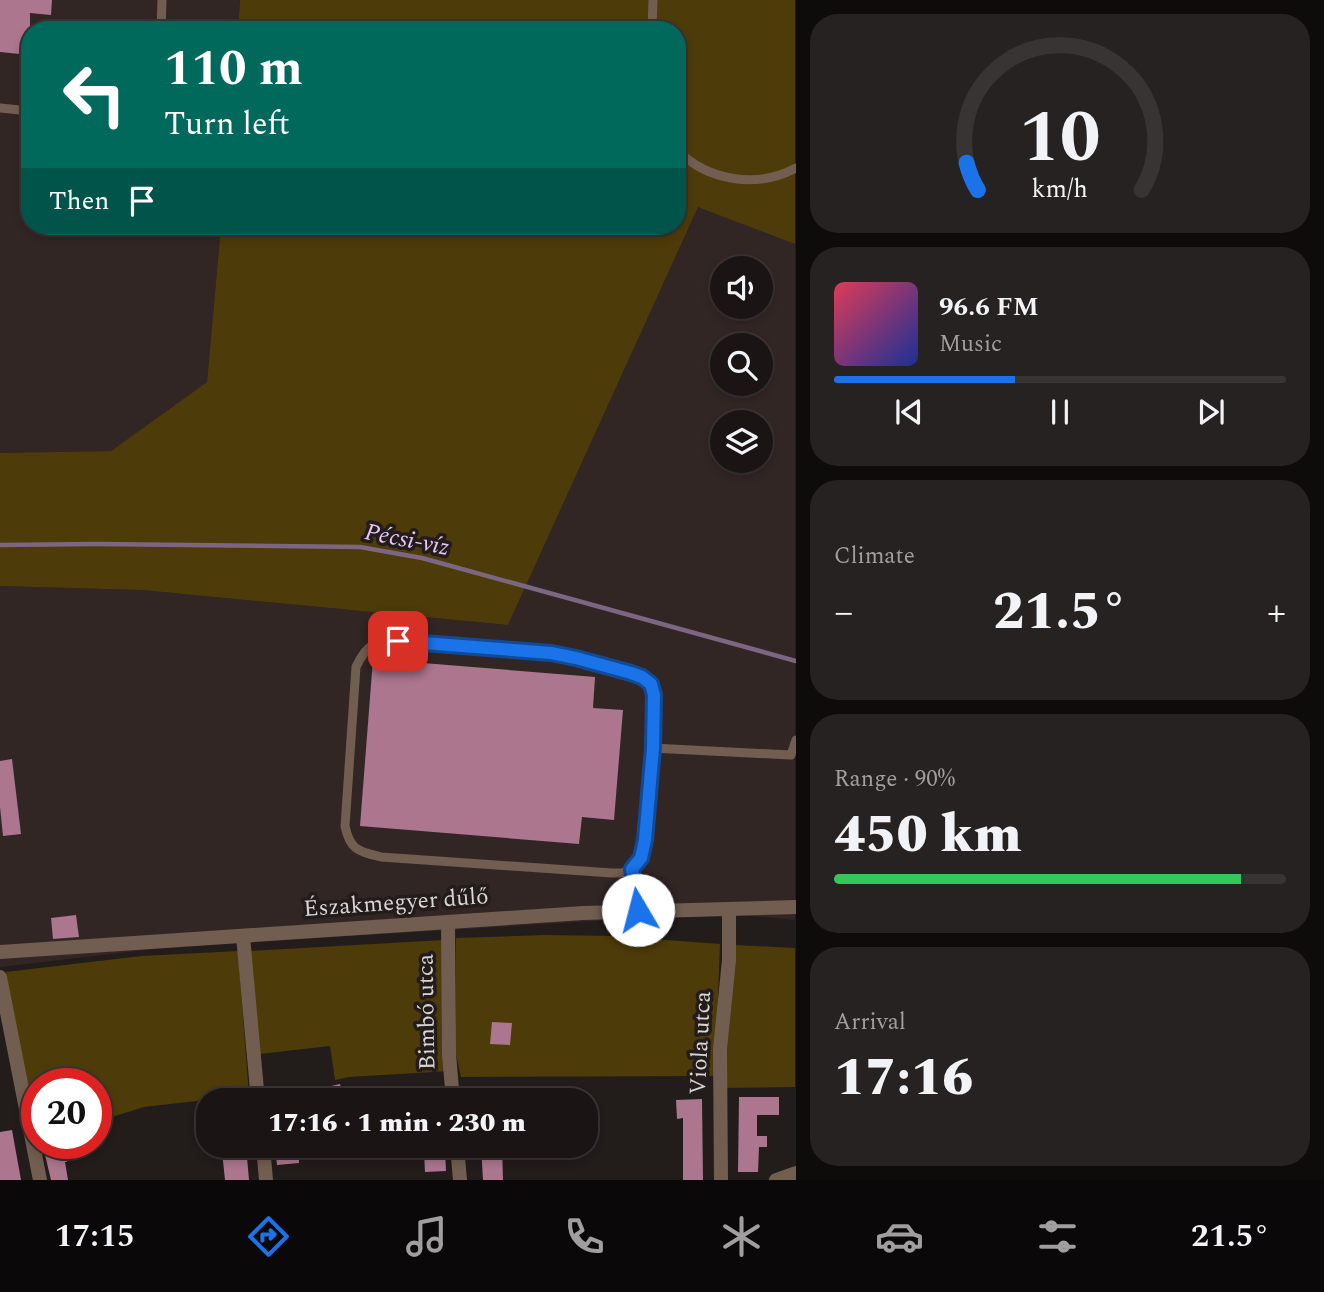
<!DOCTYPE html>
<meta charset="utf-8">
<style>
body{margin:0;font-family:Spectral,serif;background:#272222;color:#f1f3f6;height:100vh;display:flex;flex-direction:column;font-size:26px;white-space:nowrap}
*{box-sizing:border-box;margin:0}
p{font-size:23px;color:#9f9fa0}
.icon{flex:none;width:38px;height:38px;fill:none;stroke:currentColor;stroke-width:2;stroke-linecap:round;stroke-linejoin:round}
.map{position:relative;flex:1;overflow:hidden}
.panel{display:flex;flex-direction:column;gap:14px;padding:14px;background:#0e0c0b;width:528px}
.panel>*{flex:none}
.hud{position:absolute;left:21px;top:21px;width:665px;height:214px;border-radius:28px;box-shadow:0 4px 10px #0003,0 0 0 2px #383434;background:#00695c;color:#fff;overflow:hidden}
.controls{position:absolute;left:710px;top:256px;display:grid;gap:14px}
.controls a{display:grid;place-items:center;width:63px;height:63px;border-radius:50%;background:#1a1514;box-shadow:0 4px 10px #0003,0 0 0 2px #383434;font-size:35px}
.speed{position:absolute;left:21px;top:1068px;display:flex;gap:14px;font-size:35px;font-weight:700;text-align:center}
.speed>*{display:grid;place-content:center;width:91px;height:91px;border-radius:50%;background:#1a1514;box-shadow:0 4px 10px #0003,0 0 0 2px #383434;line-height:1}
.speed .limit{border:10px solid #d22;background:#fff;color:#111}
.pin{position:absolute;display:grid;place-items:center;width:60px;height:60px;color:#fff;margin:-30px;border-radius:14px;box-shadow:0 4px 10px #0006}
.me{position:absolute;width:77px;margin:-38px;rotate:352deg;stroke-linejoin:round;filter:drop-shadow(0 0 5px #0008)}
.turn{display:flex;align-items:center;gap:24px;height:147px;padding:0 28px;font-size:32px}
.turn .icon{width:91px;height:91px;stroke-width:2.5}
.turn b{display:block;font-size:49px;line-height:60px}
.then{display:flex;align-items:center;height:66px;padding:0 28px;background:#0003;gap:14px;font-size:26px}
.big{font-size:52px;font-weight:800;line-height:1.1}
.panel .card{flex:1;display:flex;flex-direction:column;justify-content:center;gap:10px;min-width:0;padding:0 24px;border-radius:28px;background:#272222}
.panel .dial{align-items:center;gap:0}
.dial svg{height:182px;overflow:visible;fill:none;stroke:#383434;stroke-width:7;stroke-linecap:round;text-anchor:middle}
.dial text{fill:#f1f3f6;stroke:none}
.song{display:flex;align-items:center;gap:21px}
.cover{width:84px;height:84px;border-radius:10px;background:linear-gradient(135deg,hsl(350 70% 55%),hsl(230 70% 35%))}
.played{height:7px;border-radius:4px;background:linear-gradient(90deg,#1a73e8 40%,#383434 40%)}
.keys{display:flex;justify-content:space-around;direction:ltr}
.heat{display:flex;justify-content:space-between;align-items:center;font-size:38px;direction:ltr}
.charge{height:10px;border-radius:5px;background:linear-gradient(90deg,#34c759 90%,#383434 0)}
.trip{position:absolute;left:196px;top:1088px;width:402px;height:70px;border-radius:28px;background:#1a1514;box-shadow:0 4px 10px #0003,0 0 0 2px #383434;font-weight:800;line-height:70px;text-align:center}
.dock{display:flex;height:112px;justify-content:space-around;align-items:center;background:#0a0808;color:#9f9fa0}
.dock .icon{width:49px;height:49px}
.dock .active{color:#1a73e8}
.dock b{font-size:32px;color:#f1f3f6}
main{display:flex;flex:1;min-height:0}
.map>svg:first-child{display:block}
</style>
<main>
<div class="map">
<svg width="796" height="1180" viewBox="0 0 796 1180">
<rect width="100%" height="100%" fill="#221c1b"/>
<g fill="#322625" fill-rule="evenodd">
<path d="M 0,0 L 240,0 L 238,30 L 30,30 L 30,226 L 221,226 L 207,382 L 111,451 L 0,453 Z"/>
<path d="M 698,206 L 795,244 L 795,920 L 723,913 L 172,947 L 0,967 L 0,586 L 142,590 L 508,625 ZM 723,268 L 761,268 L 761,306 L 723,306 ZM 723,345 L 761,345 L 761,383 L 723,383 ZM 723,422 L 761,422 L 761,460 L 723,460 Z"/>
</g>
<g fill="#4d3b09">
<path d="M 240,0 L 795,0 L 795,244 L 698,207 L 508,625 L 142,590 L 0,586 L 0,453 L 111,451 L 207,382 L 221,226 L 677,226 L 677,30 L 238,30 Z"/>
<path d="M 545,935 L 613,936 L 720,944 L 715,1076 L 461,1077 L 455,1050 L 456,938 Z"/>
<path d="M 444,940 L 450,1071 L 349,1077 L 335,1080 L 330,1046 L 260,1054 L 251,951 Z"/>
<path d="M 736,945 L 795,948 L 795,1087 L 724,1088 L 725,1053 Z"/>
<path d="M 238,951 L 249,1095 L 144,1107 L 96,1122 L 96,1083 L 37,1083 L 37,1141 L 6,972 L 141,956 Z"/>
</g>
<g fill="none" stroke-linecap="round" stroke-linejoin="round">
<path stroke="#7c6682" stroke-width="4.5" d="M 0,545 L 96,544 L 360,547 L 422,558 L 796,661"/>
</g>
<g fill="#ac768f">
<path d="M 0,0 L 52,0 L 51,15 L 30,13 L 30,55 L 0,52 Z"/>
<path d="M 373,659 L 595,677 L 593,708 L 623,710 L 614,820 L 582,817 L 579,844 L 360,826 Z"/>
<path d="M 12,759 L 21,834 L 3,836 L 0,807 L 0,761 Z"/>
<path d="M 76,915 L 79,937 L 53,939 L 51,918 Z"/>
<path d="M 492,1022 L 512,1023 L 510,1045 L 490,1044 Z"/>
<path d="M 340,1084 L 344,1101 L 329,1101 L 327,1087 Z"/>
<path d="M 739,1097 L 779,1097 L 779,1115 L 757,1115 L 757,1136 L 767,1136 L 767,1147 L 759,1147 L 758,1172 L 738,1172 Z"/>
<path d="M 702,1099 L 703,1180 L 683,1180 L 683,1118 L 677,1119 L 676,1100 Z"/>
<path d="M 12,1130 L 21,1180 L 0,1180 L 0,1132 Z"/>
<path d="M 55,1143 L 62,1143 L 67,1162 L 65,1162 L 68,1180 L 51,1180 L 43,1146 Z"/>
<path d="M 226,1146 L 246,1146 L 249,1180 L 225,1180 L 222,1151 L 226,1151 Z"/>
<path d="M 275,1146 L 298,1146 L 299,1163 L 277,1165 Z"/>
<path d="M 481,1146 L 502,1146 L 503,1180 L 483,1180 Z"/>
<path d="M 445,1149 L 446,1171 L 425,1172 L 424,1151 Z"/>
</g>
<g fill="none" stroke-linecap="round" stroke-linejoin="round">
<g stroke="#725e50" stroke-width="9">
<path d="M 161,30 L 162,0"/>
<path d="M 652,30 L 653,0"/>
<path d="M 0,108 L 30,111"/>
<path d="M 677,150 C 708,181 757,189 796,168"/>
<path d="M 398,641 L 551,653 L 576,658 L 642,677 L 651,684 L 654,695 L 652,748 L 645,840 L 641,858 L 632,869 L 622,873 L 612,873 L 381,857 C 358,851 350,850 345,826 L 356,667 C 367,644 373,642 398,641 Z"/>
<path d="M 652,748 L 791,755 L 796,740"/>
<path d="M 632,869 L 638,910"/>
</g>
<g stroke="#725e50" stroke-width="14">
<path d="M 448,922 L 449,1054 L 453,1101"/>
<path d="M 243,936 L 258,1101"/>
<path d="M 0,952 L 583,913 L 796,907"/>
<path d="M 0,977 L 40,1180"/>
<path d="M 263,1146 L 266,1180"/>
<path d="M 457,1146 L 460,1180"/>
<path d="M 721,1180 L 720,1049 L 729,960 L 729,909"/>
<path d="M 776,1180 L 796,1173"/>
</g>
</g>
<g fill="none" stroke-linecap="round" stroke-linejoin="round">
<defs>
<path id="route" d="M 398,641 L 551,653 L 576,658 L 631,673 L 642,677 L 651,684 L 654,695 L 653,748 L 645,840 L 641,858 L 632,869 L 638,910"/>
</defs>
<use href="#route" stroke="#114b97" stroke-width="18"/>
<use href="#route" stroke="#1a73e8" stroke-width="12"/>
</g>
<g text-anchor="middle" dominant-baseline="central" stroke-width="7" stroke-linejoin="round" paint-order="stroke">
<g font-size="23" fill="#dad5d5" stroke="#221c1b">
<text transform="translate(396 903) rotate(-4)">Északmegyer dűlő</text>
<text transform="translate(427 1012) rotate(-91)">Bimbó utca</text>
<text transform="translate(701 1043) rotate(-87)">Viola utca</text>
</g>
<g font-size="24" font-style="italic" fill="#ebc3f8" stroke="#221c1b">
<text transform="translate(407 540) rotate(11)">Pécsi-víz</text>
</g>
</g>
</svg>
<div class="controls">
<a><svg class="icon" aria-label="sound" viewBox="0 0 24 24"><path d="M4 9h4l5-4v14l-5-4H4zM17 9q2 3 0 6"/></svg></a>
<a><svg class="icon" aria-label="search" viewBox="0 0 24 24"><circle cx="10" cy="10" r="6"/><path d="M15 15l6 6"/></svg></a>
<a><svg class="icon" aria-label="layers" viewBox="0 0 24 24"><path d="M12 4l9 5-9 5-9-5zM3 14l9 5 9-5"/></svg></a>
</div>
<div class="speed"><div class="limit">20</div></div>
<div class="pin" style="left:398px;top:641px;background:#d93025"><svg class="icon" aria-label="arrive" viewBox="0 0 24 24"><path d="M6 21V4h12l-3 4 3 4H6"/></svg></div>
<svg class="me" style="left:638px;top:910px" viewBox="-20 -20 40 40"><circle r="19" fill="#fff"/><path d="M0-13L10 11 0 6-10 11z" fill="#1a73e8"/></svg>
<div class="trip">17:16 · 1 min · 230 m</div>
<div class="hud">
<div class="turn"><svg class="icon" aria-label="left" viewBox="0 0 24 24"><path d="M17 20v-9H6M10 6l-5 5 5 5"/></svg><div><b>110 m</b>Turn left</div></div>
<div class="then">Then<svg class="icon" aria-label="arrive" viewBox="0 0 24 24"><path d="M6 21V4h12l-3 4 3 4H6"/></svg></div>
</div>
</div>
<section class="panel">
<div class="card dial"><svg viewBox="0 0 100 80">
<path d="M14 69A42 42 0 1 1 86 69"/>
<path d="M14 69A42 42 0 0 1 9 57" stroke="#1a73e8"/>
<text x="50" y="56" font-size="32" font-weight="700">10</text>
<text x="50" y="72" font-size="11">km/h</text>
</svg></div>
<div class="card">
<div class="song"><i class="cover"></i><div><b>96.6 FM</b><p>Music</p></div></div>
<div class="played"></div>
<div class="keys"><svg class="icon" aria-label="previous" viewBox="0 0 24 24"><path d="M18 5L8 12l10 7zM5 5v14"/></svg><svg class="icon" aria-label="pause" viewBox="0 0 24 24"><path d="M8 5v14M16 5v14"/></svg><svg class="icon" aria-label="next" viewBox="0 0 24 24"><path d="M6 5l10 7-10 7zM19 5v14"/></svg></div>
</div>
<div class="card"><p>Climate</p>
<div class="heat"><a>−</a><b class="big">21.5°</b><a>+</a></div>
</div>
<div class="card"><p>Range · 90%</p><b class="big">450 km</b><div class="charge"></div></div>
<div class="card"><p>Arrival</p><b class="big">17:16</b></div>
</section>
</main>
<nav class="dock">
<b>17:15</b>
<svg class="icon active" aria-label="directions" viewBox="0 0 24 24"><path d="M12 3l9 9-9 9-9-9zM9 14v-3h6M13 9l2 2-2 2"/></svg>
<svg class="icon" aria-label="music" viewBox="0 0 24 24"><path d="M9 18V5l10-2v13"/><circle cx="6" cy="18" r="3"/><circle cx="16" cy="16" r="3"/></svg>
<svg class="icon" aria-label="phone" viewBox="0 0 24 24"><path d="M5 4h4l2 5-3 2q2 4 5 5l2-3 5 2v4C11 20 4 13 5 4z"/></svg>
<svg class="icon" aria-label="climate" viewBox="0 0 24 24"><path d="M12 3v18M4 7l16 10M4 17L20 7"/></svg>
<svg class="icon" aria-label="car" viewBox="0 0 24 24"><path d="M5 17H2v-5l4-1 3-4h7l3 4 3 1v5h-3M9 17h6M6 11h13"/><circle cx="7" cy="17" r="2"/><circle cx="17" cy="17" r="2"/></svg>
<svg class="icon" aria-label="filters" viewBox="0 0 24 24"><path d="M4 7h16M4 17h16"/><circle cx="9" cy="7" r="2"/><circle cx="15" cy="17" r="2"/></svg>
<b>21.5°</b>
</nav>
